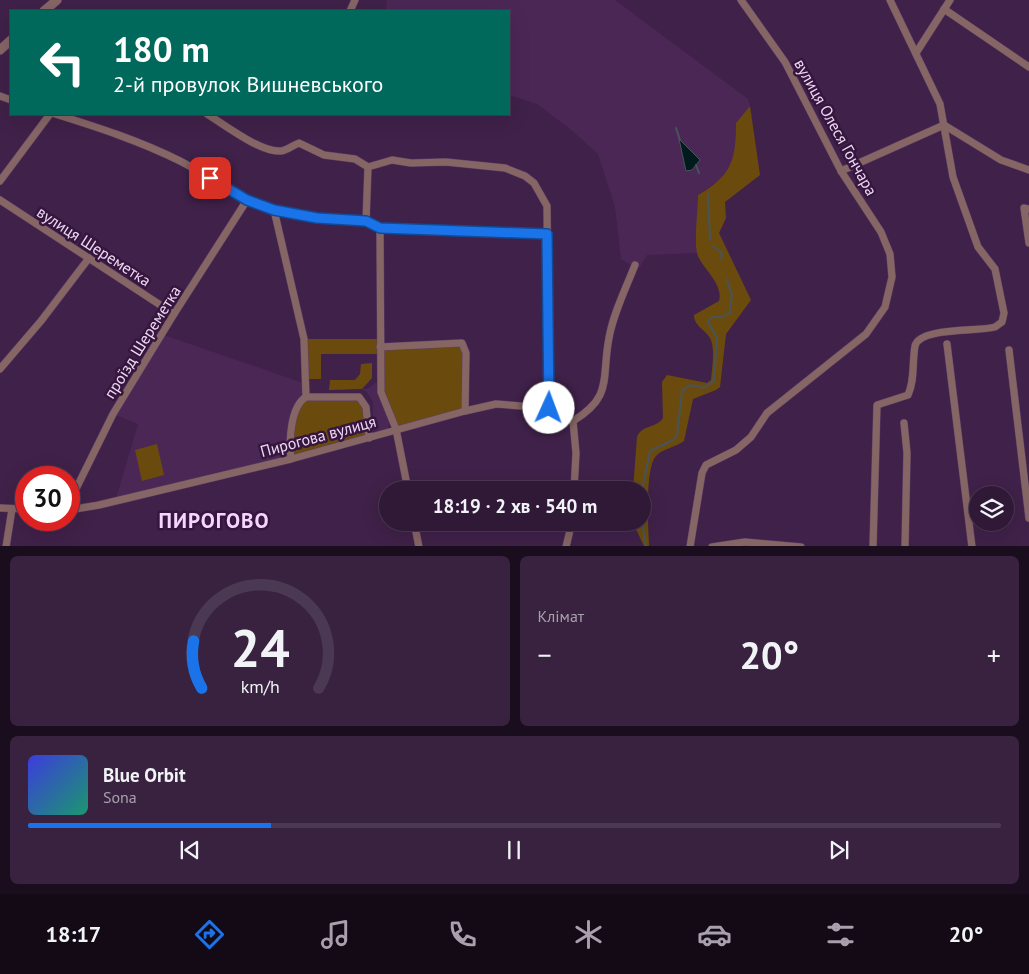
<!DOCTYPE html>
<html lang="uk">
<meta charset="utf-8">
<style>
body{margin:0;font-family:"PT Sans",sans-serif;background:#38223f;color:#f1f3f6;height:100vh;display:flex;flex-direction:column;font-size:19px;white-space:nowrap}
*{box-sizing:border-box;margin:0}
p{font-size:16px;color:#a8a0ad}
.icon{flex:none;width:28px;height:28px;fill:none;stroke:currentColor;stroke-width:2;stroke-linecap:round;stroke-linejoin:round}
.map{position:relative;height:546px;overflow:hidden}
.drawer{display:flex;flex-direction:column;gap:10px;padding:10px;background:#1a0e1e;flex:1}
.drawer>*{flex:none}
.hud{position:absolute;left:10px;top:10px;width:500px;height:105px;border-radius:0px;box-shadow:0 5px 20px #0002,0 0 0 1px #4b3852;background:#00695c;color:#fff;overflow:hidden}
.controls{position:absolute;left:969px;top:486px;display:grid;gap:10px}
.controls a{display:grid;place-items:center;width:45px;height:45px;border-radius:50%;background:#301937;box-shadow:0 5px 20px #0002,0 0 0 1px #4b3852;font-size:25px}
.speed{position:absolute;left:15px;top:466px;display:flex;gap:10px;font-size:25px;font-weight:700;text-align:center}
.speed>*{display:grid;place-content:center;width:65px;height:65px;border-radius:50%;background:#301937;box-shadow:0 5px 20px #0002,0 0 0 1px #4b3852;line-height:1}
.speed .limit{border:8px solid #d22;background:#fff;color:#111}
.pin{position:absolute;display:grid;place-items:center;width:42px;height:42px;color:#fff;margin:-21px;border-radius:10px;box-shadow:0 2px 8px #0006}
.me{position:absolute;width:55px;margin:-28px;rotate:2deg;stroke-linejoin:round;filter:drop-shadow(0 0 4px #0008)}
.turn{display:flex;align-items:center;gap:18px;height:105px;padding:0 20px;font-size:22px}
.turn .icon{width:65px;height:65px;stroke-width:2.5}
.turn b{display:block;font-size:35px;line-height:42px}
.big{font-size:38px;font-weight:700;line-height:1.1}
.drawer .tile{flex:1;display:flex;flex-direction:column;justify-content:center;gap:8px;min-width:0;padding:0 18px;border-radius:8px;background:#38223f}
.drawer .dial{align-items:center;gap:0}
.dial svg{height:130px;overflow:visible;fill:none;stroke:#4b3852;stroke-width:7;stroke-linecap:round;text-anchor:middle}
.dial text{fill:#f1f3f6;stroke:none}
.song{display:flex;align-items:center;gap:15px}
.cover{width:60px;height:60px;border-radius:8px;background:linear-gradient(135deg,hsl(240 70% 55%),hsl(160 70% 35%))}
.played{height:5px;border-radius:2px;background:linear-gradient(90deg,#1a73e8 25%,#4b3852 25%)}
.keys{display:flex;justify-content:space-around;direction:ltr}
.heat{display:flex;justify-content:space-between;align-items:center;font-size:28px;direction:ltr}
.drawer .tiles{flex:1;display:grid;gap:10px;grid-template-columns:1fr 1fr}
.tile:last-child{grid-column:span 2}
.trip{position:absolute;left:379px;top:481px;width:272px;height:50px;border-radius:25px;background:#301937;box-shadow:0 5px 20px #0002,0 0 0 1px #4b3852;font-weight:700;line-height:50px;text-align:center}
.menu{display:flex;height:80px;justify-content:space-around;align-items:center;background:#130a16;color:#a8a0ad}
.menu .icon{width:35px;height:35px}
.menu .selected{color:#1a73e8}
.menu b{font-size:22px;color:#f1f3f6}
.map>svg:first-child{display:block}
</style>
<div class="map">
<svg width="1029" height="547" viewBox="0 0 1029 547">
<rect width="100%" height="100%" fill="#402149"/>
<g fill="#4b2755">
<path d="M 387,0 L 615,0 L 748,99 L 750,106 L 736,123 L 736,146 L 732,163 L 725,176 L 698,195 L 697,253 L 647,255 L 640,267 L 634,267 L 621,259 L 615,207 L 598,154 L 569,128 L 537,104 L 509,95 L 509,11 L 386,11 Z"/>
<path d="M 161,334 L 306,384 L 291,459 L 115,502 L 138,424 L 113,414 Z"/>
<path d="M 377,382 L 378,394 L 391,421 L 387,430 L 379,431 L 373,428 L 373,402 L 367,392 L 362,389 L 367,389 Z"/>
</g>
<g fill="#6b4b0d">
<path d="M 750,106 L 760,175 L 725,202 L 726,218 L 719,233 L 751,300 L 726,334 L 720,387 L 716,390 L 693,399 L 684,441 C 676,447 662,449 656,456 C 645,467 648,527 649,543 L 649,546 L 644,546 L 633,523 L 642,522 L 642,490 L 633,490 L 637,437 C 641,425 657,428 663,418 L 662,382 L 667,375 L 707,383 L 711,380 C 712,368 715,351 711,340 C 707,330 694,327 694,315 L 719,301 C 724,283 701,268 697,253 C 694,241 698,208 698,195 C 731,176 736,161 736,123 Z"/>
<path d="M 304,339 L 380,339 L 380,346 L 464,345 L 465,411 L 396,429 L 381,392 L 380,354 L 321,354 L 321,379 L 306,379 Z"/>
<path d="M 372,363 L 372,378 L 362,389 L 329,390 L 330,380 L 355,380 L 360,374 L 361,364 Z"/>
<path d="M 361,398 L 369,438 L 291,459 L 289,438 L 302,399 Z"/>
<path d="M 157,444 L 164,475 L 142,481 L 135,450 Z"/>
</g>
<path fill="#001b1c" stroke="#47545c" d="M 679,139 L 700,160 L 692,170 L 686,171 Z"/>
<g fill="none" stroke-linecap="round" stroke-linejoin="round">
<g stroke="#47545c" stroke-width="2">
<path d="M 676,128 L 680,140"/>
<path d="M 696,165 L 699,173"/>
<path d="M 708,194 L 710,240"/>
<path d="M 713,246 L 722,253 L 721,259"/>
<path d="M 642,490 L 650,451 L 673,440 L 677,435 L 682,391 L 690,385 L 705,388 L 714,380 L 717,338 L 708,322 L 712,317 L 723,317 L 730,312 L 732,296 L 727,279"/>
<path d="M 642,522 L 646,547"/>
</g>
<defs>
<g id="minor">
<path d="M 944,9 L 1029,67"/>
<path d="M 350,11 L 355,0"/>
<path d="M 916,53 L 950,0"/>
<path d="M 0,96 L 11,100"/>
<path d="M 55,114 C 97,127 140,141 180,161 C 208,175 234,197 264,207 C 297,218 332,219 366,221 L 368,167 L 392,160 L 411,163 L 446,162 L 505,168 L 525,176 L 534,183 L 547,206 L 549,408"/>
<path d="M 207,114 C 225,125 261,153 281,151 C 288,150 293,145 299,143 L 324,155 L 355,159 L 368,167"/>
<path d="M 841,171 L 944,125 L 1001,160 L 1029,170"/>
<path d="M 0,181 L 50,114"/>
<path d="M 0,200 L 174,314"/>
<path d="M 1029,209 L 1024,208 L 1029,243"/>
<path d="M 274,210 L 304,339 L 306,397"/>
<path d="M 366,221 L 380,228 L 547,234"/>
<path d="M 380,228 L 381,392 L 396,429 L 408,490"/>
<path d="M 947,344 L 972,547"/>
<path d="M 380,347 L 462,343 L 466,353 L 465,411"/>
<path d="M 1009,350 L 1029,518"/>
<path d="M 0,369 L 41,321 L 89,258"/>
<path d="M 904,423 L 907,453 L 905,547"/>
<path d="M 291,459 C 289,442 290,407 306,397 L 359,397 L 366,407 L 369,438"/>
<path d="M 574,490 L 576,453 L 573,421 C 614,396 601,378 609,338 C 613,314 626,288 635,265"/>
<path d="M 69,503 L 113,414 L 174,314 L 247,200"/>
<path d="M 0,508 L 26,509"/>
<path d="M 69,510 L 99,505 L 291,459 L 465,411 L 496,404 L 549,408 L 573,421"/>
<path d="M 414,522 L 419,547"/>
<path d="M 6,547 L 12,509"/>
<path d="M 566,547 L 572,522"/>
<path d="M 690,547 L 702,473 L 706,465 L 736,450 L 751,437 L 767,413 L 866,334 L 885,307 L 892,277 L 890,254 L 881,232 L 841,171 L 785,62 L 741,0"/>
<path d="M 712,547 L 745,542 L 801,547"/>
<path d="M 873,547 L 877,405 L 908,395 C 915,380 912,362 915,346 C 919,327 978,332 995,327 L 1002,322 L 1004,313 L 995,269 L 978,247 L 953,177 L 940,104 L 890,0"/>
</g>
<g id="tertiary">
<path d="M 44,11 L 57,0"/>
<path d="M 0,50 L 11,40"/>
</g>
</defs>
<use href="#minor" stroke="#5c3e64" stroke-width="8"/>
<use href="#tertiary" stroke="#5c3e64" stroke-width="10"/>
<use href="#minor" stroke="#866565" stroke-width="7"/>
<use href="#tertiary" stroke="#866565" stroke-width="9"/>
</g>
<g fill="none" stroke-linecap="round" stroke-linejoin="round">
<defs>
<path id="route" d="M 210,178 L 247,200 L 274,210 L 317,218 L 366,221 L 380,228 L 547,234 L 549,408"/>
</defs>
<use href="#route" stroke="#114b97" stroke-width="12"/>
<use href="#route" stroke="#1a73e8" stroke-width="9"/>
</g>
<g text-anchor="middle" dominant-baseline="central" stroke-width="5" stroke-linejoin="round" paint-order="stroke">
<g font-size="16" fill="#edd9f3" stroke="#36163e">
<text transform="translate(836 127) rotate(61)">вулиця Олеся Гончара</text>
<text transform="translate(94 246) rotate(33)">вулиця Шереметка</text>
<text transform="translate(142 342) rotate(-58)">проїзд Шереметка</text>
<text transform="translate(318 436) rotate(-15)">Пирогова вулиця</text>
</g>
<g font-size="21" font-weight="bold" letter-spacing="1" fill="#f5d5fe" stroke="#36163e">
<text x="214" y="520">ПИРОГОВО</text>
</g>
</g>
</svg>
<div class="controls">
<a><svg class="icon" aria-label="layers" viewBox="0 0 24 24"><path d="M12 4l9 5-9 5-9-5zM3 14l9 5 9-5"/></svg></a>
</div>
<div class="speed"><div class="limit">30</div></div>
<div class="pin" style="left:210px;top:178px;background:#d93025"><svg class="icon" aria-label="arrive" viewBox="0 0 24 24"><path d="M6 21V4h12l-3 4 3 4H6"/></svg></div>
<svg class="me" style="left:549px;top:408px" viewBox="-20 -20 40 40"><circle r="19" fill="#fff"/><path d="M0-13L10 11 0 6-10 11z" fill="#1a73e8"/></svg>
<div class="trip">18:19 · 2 хв · 540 m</div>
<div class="hud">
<div class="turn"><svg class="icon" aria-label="left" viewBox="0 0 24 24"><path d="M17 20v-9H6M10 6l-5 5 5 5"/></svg><div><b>180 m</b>2-й провулок Вишневського</div></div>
</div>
</div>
<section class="drawer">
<div class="tiles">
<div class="tile dial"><svg viewBox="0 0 100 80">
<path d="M14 69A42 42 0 1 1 86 69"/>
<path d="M14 69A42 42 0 0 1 9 40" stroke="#1a73e8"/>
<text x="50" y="56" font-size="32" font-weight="700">24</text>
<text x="50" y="72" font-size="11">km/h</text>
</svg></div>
<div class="tile"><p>Клімат</p>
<div class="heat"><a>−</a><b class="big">20°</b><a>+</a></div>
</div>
<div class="tile">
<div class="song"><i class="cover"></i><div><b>Blue Orbit</b><p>Sona</p></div></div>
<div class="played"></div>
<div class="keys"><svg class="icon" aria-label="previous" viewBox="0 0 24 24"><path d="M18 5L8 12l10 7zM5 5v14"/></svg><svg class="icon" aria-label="pause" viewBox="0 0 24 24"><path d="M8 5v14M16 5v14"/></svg><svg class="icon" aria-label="next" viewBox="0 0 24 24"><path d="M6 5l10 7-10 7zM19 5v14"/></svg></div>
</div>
</div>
</section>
<nav class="menu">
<b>18:17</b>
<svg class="icon selected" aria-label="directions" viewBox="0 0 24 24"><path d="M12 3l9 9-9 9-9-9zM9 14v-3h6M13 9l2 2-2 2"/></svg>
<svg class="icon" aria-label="music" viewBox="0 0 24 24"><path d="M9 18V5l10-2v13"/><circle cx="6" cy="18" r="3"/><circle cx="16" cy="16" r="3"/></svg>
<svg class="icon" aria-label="phone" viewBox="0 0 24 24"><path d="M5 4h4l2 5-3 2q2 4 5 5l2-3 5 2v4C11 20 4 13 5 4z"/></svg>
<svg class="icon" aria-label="climate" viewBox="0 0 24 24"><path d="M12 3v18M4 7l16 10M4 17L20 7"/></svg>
<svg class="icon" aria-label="car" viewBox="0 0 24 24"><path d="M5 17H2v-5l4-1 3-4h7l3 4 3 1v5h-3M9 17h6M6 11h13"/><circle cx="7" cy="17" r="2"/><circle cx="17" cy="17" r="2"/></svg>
<svg class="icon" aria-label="filters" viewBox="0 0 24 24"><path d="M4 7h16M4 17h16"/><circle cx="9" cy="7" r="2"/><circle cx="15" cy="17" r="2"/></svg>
<b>20°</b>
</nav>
